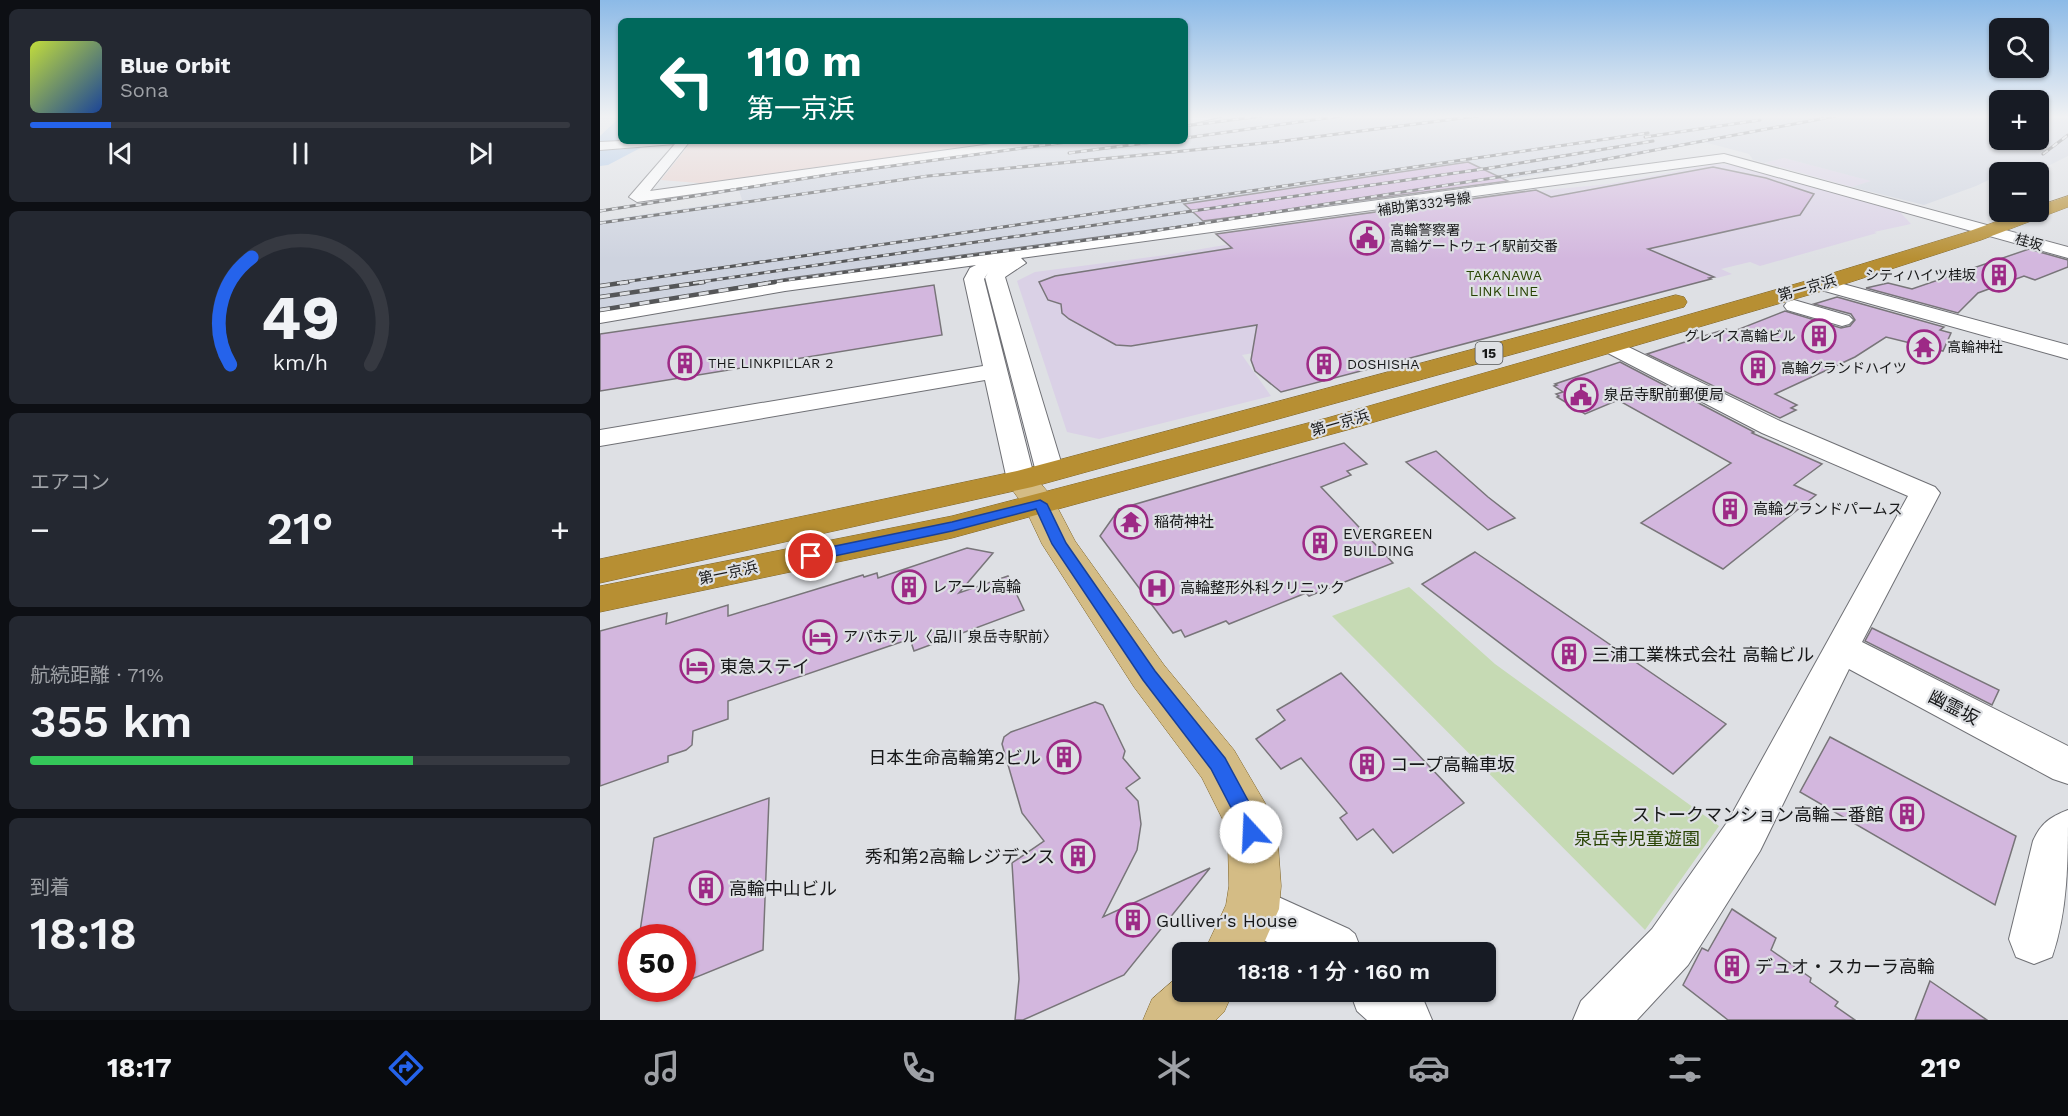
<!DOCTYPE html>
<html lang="ja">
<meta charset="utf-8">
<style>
body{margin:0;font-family:"Work Sans","Noto Sans JP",sans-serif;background:#242831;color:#f1f3f6;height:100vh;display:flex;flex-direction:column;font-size:22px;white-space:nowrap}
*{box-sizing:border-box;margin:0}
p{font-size:20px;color:#9ea1a6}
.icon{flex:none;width:33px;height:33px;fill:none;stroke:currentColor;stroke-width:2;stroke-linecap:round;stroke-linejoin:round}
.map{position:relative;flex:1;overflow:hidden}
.drawer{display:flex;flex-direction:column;gap:9px;padding:9px;background:#0d0f14;width:600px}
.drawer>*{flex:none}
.top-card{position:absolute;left:18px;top:18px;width:570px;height:126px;border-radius:9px;box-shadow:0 2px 4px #0004;background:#00695c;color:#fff;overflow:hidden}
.tools{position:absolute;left:1389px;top:18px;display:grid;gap:12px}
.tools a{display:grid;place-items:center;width:60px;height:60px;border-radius:9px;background:#171b24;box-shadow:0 2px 4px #0004;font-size:30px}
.speed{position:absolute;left:18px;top:924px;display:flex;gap:12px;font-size:30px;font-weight:700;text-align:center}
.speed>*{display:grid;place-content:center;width:78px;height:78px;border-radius:50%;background:#171b24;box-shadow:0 2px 4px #0004;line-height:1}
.speed .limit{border:9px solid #d22;background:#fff;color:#111}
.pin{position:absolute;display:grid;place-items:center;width:51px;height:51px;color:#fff;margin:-26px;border:3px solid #fff;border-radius:50%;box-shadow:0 2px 6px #0007}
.me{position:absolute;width:66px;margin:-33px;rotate:340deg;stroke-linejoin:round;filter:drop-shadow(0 0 4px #0008)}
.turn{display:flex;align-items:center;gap:21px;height:126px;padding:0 30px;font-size:27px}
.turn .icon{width:78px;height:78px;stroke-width:2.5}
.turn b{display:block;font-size:42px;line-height:51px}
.big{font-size:45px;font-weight:600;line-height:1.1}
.drawer .tile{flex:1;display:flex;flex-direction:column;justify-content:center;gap:9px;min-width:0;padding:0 21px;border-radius:9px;background:#242831}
.drawer .dial{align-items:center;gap:0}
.dial svg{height:156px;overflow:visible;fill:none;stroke:#363941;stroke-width:7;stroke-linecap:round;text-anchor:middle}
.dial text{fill:#f1f3f6;stroke:none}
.song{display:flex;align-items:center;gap:18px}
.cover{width:72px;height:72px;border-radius:9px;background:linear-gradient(135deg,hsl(70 70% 55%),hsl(220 70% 35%))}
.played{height:6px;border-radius:3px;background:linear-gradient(90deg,#2563eb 15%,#363941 15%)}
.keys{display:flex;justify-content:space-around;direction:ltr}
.heat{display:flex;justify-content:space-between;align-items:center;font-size:33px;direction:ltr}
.charge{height:9px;border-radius:4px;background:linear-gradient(90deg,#34c759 71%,#363941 0)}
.trip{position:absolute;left:572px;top:942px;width:324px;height:60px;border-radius:9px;background:#171b24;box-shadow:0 2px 4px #0004;font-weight:600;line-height:60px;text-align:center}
.menu{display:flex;height:96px;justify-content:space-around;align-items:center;background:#090b0e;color:#9ea1a6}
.menu .icon{width:42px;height:42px}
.menu .on{color:#2563eb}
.menu b{font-size:27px;color:#f1f3f6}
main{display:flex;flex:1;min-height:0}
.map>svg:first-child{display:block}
</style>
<main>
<section class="drawer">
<div class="tile">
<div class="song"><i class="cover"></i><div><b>Blue Orbit</b><p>Sona</p></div></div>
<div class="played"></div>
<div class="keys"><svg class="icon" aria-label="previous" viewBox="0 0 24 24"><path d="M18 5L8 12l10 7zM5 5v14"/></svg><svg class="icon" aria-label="pause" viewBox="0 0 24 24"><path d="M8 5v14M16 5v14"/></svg><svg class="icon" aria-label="next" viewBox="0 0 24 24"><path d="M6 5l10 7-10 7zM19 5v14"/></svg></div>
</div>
<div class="tile dial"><svg viewBox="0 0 100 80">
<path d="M14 69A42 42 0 1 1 86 69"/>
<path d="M14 69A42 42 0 0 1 25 14" stroke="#2563eb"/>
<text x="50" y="56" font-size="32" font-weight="700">49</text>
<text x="50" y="72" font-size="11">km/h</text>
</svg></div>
<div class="tile"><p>エアコン</p>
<div class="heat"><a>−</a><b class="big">21°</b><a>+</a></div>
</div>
<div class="tile"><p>航続距離 · 71%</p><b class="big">355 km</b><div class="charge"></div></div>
<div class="tile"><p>到着</p><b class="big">18:18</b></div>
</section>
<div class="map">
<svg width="1468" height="1020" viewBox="0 0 1468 1020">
<rect width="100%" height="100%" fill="#dee0e4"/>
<g fill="#dad1e6">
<path d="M 1184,158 L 1272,181 L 1252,187 L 1165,163 Z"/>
<path d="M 1115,164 L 1135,165 L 1300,212 L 1311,224 L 1274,232 L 1277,233 L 1160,266 L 1150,262 L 1121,269 L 1132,274 L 1117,278 L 1103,272 L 1008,291 L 1028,302 L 1012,306 L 991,294 L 642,355 L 671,396 L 499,439 L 467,432 L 417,281 L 435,272 L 566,255 L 947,190 L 1009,184 Z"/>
</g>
<path fill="#e9cfca" d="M 92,141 L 426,141 L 111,184 L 61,180 Z"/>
<path fill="#ced3df" d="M 673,116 L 1399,116 L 1400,140 L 1438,140 L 1439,116 L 1468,116 L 1468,156 L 1450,165 L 1421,160 L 1409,171 L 1400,172 L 1399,175 L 1376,186 L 1324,205 L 1252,187 L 1271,181 L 1184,158 L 1164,163 L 1153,160 L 1149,154 L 1104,142 L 907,180 L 596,230 L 600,234 L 334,267 L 0,320 L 0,221 L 142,200 L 139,190 L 274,169 L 482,141 L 585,141 L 585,128 Z"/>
<path fill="#c6dab4" d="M 809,587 L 895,664 L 1119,826 L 1045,930 L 732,616 Z"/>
<path fill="#a3c2e6" d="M 21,116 L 21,141 L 46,145 L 8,165 L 0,166 L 0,136 Z"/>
<g fill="#d3b7de" stroke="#787579" stroke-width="1.5">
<path d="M 868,162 L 908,181 L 603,221 L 584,204 Z"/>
<path d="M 1113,167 L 1166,178 L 1214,194 L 1200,215 L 1195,216 L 1048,249 L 1114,277 L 1109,278 L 1111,279 L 681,392 L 655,371 L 651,360 L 657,325 L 531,346 L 516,345 L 469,319 L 462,313 L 461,304 L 448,300 L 439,282 L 455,276 L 632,248 L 616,234 L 936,190 L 951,197 Z"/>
<path d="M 1429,249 L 1468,260 L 1468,267 L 1435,280 L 1424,276 L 1378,293 L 1358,313 L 1266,288 L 1288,283 L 1312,289 Z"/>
<path d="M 334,285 L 342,335 L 0,391 L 0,334 Z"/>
<path d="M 1237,297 L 1344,327 L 1340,330 L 1351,333 L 1343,351 L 1286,337 L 1255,357 L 1175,394 L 1197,405 L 1191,408 L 1196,410 L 1180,418 L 1047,354 L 1126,329 L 1132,332 L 1185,311 L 1241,328 L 1250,326 L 1255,320 L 1251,314 L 1214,304 Z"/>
<path d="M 1020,362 L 1154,432 L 1152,433 L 1222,464 L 1194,485 L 1216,495 L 1123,569 L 1041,523 L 1131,463 L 1018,400 L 985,414 L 957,397 L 959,396 L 956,394 L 963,392 L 954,386 L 957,385 L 955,384 Z"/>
<path d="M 744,443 L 767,464 L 747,471 L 751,475 L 721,487 L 793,563 L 709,596 L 706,593 L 629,624 L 626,621 L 585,637 L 581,630 L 573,633 L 500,536 L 519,509 Z"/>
<path d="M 836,451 L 888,497 L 915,518 L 888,530 L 806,462 Z"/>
<path d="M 367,548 L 393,553 L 359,593 L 408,576 L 424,610 L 314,651 L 310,639 L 128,701 L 128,719 L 93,731 L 92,745 L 86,750 L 68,756 L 68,762 L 0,786 L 0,631 L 67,613 L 66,624 L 128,605 L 128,616 L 263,575 L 264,577 L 277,573 L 278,578 Z"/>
<path d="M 875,552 L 1126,724 L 1073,774 L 822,584 Z"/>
<path d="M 1272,628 L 1399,690 L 1392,705 L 1265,641 Z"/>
<path d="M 741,673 L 864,803 L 793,853 L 773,829 L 757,840 L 740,818 L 747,813 L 701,758 L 681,769 L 656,739 L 685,720 L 677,710 Z"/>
<path d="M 495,702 L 503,705 L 525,751 L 523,758 L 540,778 L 526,788 L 538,801 L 541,824 L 537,850 L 503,917 L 610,868 L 524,975 L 423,1020 L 415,1020 L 419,979 L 412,863 L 444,841 L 422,813 L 402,744 L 404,737 L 411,732 Z"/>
<path d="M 1230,737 L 1416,836 L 1395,905 L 1200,792 Z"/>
<path d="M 169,798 L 163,950 L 82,983 L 82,938 L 39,938 L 54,838 Z"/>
<path d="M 1132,909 L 1176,938 L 1171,950 L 1211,978 L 1210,982 L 1238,1002 L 1235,1006 L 1255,1020 L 1128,1020 L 1083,985 L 1102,948 L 1108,951 Z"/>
<path d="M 1330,981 L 1387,1020 L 1315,1020 Z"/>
</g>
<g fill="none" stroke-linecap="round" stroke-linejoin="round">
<defs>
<g id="minor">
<path d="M 624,116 L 585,125 L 585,117 Z"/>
<path d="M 21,141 L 90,141 L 50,191 L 413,141 L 447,141 L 441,145 L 37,202 L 29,197 L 75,144 L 0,150 L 0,142 Z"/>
<path d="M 1124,154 L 1468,247 L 1468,258 L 1124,162 L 421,258 L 426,263 L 405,277 L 464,472 L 460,478 L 450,480 L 440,478 L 436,472 L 385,277 L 388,273 L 384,279 L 435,480 L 431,486 L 421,489 L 411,486 L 407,480 L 385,380 L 0,446 L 0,430 L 383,366 L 364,279 L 370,268 L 376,265 L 185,291 L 0,323 L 0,311 L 185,279 Z"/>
<path d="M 1221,278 L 1468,345 L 1468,359 L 1214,288 L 1211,284 L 1214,280 Z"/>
<path d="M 1194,300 L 1249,316 L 1253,320 L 1249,324 L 1242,326 L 1187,310 L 1184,306 L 1187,302 Z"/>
<path d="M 1010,338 L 1180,421 L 1335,487 L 1340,493 L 1262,642 L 1468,746 L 1468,784 L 1453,779 L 1249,669 L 1160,851 L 1088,965 L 1037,1020 L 973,1020 L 981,1001 L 1052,929 L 1128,821 L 1308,496 L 1162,433 L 1002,350 L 999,345 L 1002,340 Z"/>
<path d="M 1468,810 C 1468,860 1468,910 1452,957 L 1434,964 L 1416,957 L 1409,939 L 1433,841 C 1441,823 1450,817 1468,810 Z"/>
<path d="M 652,885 L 749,929 L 755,934 L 762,952 L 688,952 L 635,926 L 628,909 L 635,892 Z"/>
<path d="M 750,992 L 814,992 L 824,1001 L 832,1020 L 767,1020 L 757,1011 Z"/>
</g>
<g id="major">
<path d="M 421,471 L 432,473 L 452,497 L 475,541 L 564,665 L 634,750 L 665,803 L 672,819 L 678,844 L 681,886 L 679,909 L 660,952 L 604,952 L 626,905 L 629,886 L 628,844 L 624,822 L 602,778 L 534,687 L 442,544 L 424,506 L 405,480 L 410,473 Z"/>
<path d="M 582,973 L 582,992 L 633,992 L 624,1012 L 616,1020 L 543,1020 L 552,999 Z"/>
</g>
<g id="highway">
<path d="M 1468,196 L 1468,207 L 1381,240 L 1229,289 L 747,430 L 352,538 L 0,612 L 0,586 L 352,516 L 727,418 L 1213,279 L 1367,232 L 1423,212 L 1438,212 L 1438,206 Z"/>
<path d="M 1076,295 L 1084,297 L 1087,302 L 1084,307 L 432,487 L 0,583 L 0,559 L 417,471 Z"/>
</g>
</defs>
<use href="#minor" stroke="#6f7075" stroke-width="2"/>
<use href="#major" stroke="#7f652a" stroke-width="1"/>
<use href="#highway" stroke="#7f652a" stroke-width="1"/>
<use href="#minor" fill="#fff" fill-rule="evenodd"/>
<use href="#major" fill="#d4bc85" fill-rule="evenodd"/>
<use href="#highway" fill="#b78f33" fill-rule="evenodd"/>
<defs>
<g id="rail-far1">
<path d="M 585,126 L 662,116"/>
<path d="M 1045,137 L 1160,120"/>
<path d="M 585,138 L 741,116"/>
<path d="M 469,153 L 561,141"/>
<path d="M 1443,154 L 1468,135"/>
<path d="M 0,211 L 233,174 L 474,141"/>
<path d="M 0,223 L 328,176 L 675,142 L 878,116"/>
<path d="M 17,283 L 1048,133"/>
<path d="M 93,283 L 890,168 L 1053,141"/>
<path d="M 165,283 L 540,233 L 970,166 L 1236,116"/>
</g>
<g id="rail">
<path d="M 0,286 L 28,282"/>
<path d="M 0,297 L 104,282"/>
<path d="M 0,310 L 175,282"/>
</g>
</defs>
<use href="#rail-far1" stroke="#555658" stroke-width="3"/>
<use href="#rail" stroke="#555658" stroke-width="4.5"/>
<use href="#rail-far1" stroke="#dee0e4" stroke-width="2" stroke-dasharray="6" stroke-linecap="butt"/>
<use href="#rail" stroke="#dee0e4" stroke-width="3" stroke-dasharray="10" stroke-linecap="butt"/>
</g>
<linearGradient id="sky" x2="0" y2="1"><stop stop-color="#8cbae7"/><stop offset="0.45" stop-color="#f0f1f3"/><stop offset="1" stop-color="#f0f1f3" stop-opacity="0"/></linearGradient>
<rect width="1468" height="259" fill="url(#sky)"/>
<path fill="#2563eb" stroke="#184099" stroke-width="1.5" d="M 440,500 L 447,504 L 466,543 L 555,671 L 625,758 L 658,819 L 661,832 L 658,838 L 651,841 L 643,838 L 638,821 L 611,769 L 543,680 L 452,544 L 436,509 L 352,531 L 211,561 L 204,556 L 211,551 L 352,522 Z"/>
<defs>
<symbol id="civic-ring" viewBox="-11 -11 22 22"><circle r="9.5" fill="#dee0e4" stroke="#9d2a86" stroke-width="1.5"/><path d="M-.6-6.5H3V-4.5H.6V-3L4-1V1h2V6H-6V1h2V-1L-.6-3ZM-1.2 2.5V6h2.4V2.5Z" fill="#9d2a86"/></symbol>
<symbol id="building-ring" viewBox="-11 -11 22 22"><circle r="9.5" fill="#dee0e4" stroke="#9d2a86" stroke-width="1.5"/><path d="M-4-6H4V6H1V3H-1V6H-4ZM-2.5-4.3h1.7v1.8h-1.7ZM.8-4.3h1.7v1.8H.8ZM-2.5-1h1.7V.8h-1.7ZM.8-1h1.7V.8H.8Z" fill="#9d2a86"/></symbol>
<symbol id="temple-ring" viewBox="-11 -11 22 22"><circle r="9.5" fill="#dee0e4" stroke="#9d2a86" stroke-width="1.5"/><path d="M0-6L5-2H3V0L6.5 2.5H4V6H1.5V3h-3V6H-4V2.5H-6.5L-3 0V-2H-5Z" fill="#9d2a86"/></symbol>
<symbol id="hospital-ring" viewBox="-11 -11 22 22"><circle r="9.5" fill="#dee0e4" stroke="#9d2a86" stroke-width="1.5"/><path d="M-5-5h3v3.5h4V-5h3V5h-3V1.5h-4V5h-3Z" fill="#9d2a86"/></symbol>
<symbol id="hotel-ring" viewBox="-11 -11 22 22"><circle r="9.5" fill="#dee0e4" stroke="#9d2a86" stroke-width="1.5"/><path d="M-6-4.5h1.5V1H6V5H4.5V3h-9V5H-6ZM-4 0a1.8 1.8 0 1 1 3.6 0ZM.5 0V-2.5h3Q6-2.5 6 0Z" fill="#9d2a86"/></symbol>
</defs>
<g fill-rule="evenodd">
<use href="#civic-ring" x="748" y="219" width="38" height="38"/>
<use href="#building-ring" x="1380" y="256" width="38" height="38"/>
<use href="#building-ring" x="1200" y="317" width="38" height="38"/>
<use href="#temple-ring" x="1305" y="328" width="38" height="38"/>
<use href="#building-ring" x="66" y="344" width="38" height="38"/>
<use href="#building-ring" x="705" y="345" width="38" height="38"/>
<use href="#building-ring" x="1139" y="349" width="38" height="38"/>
<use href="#civic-ring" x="962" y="376" width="38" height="38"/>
<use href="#building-ring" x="1111" y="490" width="38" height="38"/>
<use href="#temple-ring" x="512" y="503" width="38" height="38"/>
<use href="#building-ring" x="701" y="524" width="38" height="38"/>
<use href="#building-ring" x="290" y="568" width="38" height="38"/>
<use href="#hospital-ring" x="538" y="569" width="38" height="38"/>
<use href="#hotel-ring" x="201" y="618" width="38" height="38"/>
<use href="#building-ring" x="950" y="635" width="38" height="38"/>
<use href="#hotel-ring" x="78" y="647" width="38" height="38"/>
<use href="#building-ring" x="445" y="738" width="38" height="38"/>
<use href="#building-ring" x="748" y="745" width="38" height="38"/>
<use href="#building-ring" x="1288" y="795" width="38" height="38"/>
<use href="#building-ring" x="459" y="837" width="38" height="38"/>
<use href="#building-ring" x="87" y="869" width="38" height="38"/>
<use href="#building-ring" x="514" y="901" width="38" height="38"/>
<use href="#building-ring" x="1113" y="947" width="38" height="38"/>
</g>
<g text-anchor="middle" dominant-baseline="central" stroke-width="4.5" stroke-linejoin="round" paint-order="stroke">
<g font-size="14" fill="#171819" stroke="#dee0e4">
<text transform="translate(824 204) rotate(-8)">補助第332号線</text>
<text transform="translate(1429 242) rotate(16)">桂坂</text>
</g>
<g font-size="14" fill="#171819" stroke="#dee0e4" text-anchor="start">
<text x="790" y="230">高輪警察署<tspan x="790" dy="16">高輪ゲートウェイ駅前交番</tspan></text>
<text x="1376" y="275" text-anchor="end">シティハイツ桂坂</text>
<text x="1196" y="336" text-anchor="end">グレイス高輪ビル</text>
<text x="1347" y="347">高輪神社</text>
<text x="108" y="363">THE LINKPILLAR 2</text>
<text x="747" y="364">DOSHISHA</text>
<text x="1181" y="368">高輪グランドハイツ</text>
</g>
<g font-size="14" fill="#284303" stroke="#dee0e4">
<text x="904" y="275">TAKANAWA<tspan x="904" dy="16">LINK LINE</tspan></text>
</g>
<rect fill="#dee0e4" stroke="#535456" stroke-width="1.5" x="875.5" y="342" width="27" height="22" rx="4.5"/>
<g font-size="14" font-weight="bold" fill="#171819">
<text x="889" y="353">15</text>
</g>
<g font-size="15" fill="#171819" stroke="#dee0e4">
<text transform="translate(1207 288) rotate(-16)">第一京浜</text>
<text transform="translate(740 423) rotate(-16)">第一京浜</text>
<text transform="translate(128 573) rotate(-12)">第一京浜</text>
</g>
<g font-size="15" fill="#171819" stroke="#dee0e4" text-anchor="start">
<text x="1004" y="395">泉岳寺駅前郵便局</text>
<text x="1153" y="509">高輪グランドパームス</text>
<text x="554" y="522">稲荷神社</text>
<text x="743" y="534">EVERGREEN<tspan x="743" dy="17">BUILDING</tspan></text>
<text x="332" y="587">レアール高輪</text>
<text x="580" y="588">高輪整形外科クリニック</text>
<text x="243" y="637">アパホテル〈品川 泉岳寺駅前〉</text>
</g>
<g font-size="18" fill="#171819" stroke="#dee0e4" text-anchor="start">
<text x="992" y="654">三浦工業株式会社 高輪ビル</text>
<text x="120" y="666">東急ステイ</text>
<text x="441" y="757" text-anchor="end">日本生命高輪第2ビル</text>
<text x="790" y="764">コープ高輪車坂</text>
<text x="1284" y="814" text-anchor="end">ストークマンション高輪二番館</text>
<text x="455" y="856" text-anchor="end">秀和第2高輪レジデンス</text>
<text x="129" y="888">高輪中山ビル</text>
<text x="556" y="920">Gulliver's House</text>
<text x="1155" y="966">デュオ・スカーラ高輪</text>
</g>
<g font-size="18" fill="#171819" stroke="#dee0e4">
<text transform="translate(1354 707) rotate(27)">幽霊坂</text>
</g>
<g font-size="18" fill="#284303" stroke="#dee0e4">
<text x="1037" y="838">泉岳寺児童遊園</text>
</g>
</g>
</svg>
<div class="tools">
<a><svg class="icon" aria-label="search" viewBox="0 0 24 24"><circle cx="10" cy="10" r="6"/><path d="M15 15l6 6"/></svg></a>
<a>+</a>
<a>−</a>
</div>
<div class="speed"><div class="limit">50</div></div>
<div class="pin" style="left:211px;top:556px;background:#d93025"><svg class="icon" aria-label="arrive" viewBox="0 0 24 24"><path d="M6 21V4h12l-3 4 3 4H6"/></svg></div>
<svg class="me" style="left:651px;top:832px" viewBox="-20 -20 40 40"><circle r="19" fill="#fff"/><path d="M0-13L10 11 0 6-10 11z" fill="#2563eb"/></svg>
<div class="trip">18:18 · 1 分 · 160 m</div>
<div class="top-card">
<div class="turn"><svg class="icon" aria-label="left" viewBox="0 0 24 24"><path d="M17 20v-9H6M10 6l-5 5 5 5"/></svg><div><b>110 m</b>第一京浜</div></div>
</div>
</div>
</main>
<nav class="menu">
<b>18:17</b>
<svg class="icon on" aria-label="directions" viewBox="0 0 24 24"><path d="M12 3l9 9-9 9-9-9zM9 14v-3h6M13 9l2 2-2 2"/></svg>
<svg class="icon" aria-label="music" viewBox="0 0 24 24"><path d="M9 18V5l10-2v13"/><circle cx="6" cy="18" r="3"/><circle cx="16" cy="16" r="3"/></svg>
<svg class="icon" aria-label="phone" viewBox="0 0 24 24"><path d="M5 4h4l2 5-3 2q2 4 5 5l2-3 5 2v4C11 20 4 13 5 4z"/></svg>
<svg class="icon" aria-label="climate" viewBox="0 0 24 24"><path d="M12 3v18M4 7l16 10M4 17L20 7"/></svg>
<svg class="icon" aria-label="car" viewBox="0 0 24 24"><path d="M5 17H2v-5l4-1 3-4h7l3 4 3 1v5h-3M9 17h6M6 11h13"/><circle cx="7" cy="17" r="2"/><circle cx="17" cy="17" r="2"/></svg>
<svg class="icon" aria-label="filters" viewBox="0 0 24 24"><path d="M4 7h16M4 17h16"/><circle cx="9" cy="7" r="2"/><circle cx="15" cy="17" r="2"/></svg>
<b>21°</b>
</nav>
